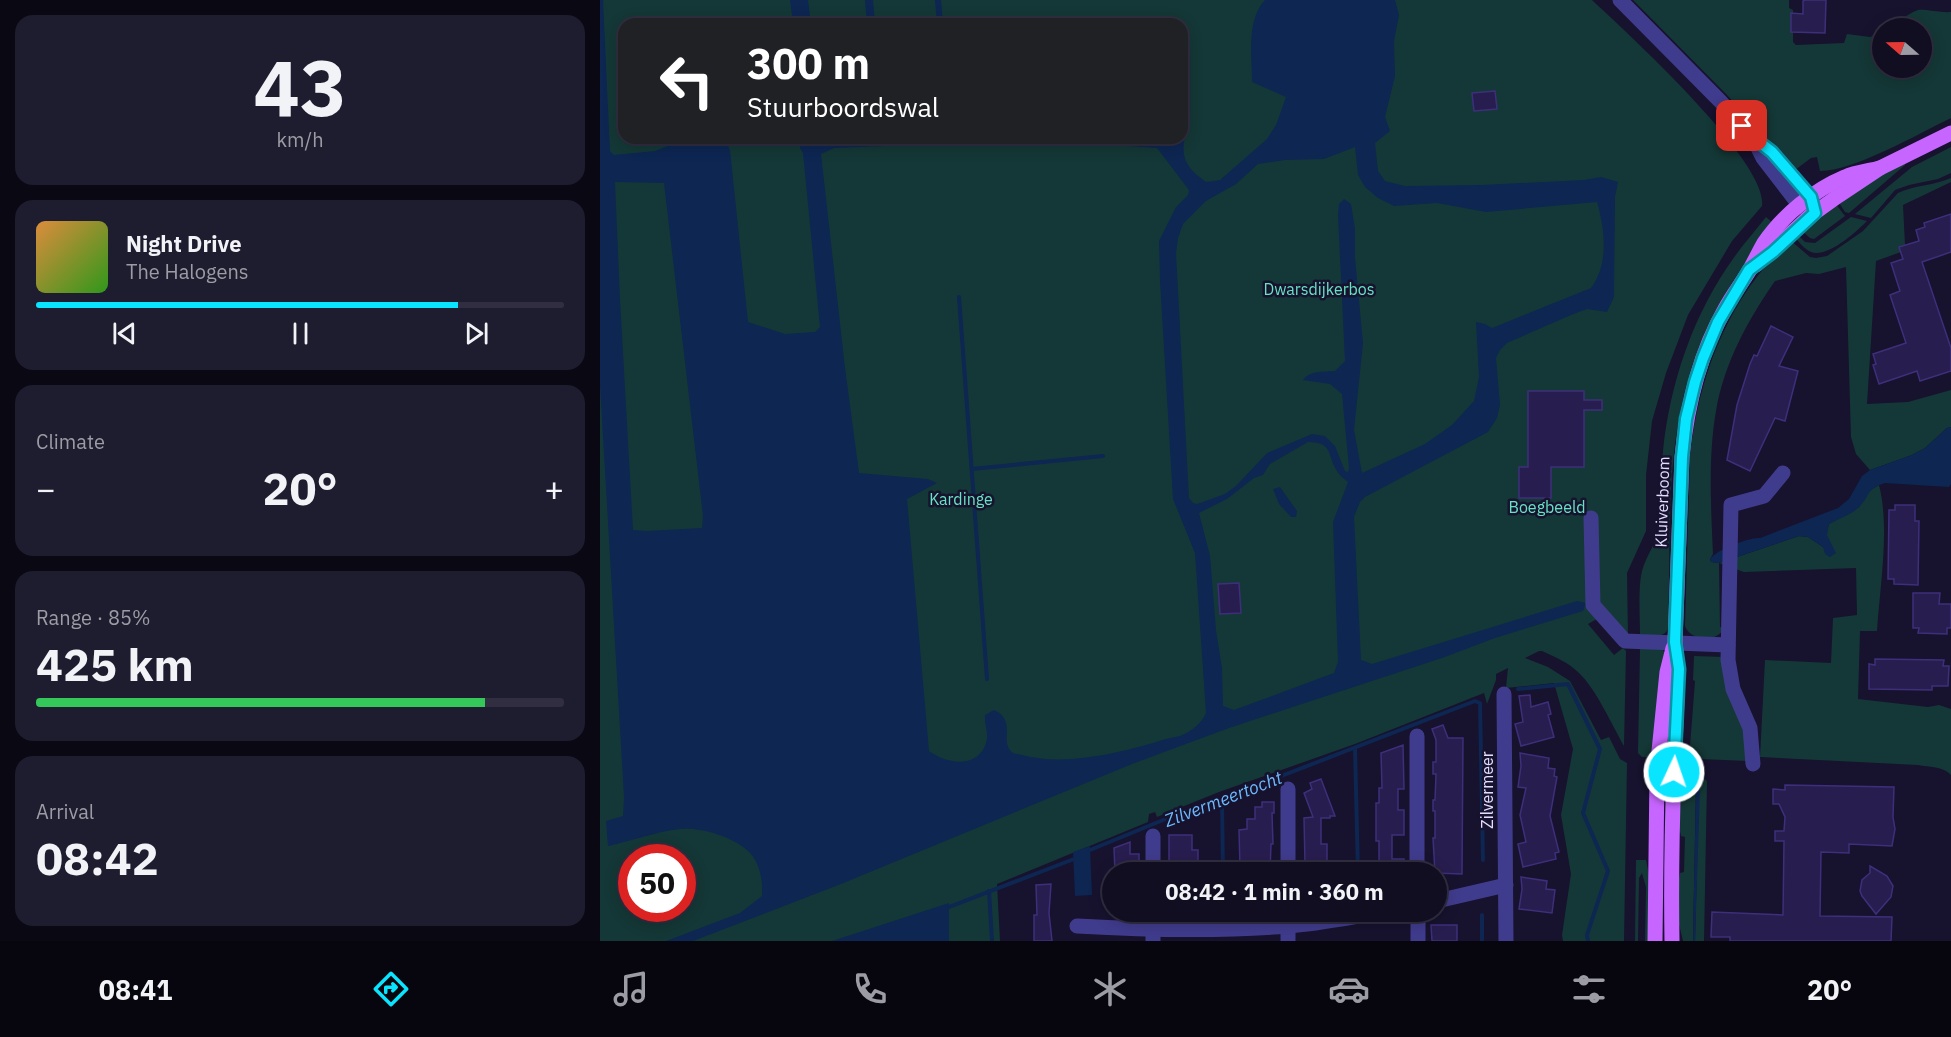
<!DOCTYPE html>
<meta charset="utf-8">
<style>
body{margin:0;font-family:"IBM Plex Sans",sans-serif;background:#1e1c2f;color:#f1f3f6;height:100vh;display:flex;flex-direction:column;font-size:22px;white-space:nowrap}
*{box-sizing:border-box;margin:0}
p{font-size:20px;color:#9c9ca5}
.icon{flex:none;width:33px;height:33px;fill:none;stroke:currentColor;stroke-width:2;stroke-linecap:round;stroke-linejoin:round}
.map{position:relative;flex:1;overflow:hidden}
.sheet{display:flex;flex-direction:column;gap:15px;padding:15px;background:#090813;width:600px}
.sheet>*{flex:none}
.banner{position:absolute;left:18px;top:18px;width:570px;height:126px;border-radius:18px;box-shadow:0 3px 15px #0003,0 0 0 2px #302e40;background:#202124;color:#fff;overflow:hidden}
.needle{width:39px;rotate:290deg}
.buttons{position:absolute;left:1272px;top:18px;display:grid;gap:12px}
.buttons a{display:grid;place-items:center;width:60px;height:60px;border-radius:50%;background:#110e22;box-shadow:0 3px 15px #0003,0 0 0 2px #302e40;font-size:30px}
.speed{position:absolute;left:18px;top:844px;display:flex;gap:12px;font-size:30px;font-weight:700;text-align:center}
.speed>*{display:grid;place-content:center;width:78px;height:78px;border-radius:50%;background:#110e22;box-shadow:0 3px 15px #0003,0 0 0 2px #302e40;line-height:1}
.speed .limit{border:9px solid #d22;background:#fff;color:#111}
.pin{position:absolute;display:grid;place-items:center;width:51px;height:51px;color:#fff;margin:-26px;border-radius:12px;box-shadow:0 3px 9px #0006}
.me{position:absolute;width:66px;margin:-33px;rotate:3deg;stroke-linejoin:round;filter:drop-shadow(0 0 4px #0008)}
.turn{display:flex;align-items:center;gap:21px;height:126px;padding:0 30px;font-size:27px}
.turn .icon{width:78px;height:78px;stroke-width:2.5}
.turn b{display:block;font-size:42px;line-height:51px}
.big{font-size:45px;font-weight:700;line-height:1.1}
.sheet .card{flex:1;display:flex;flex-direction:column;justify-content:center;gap:9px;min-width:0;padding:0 21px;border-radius:18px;background:#1e1c2f}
.sheet .dial{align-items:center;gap:0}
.dial b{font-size:78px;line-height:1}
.song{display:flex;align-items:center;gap:18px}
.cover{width:72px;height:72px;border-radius:9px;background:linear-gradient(135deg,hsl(30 70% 55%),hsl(110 70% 35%))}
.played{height:6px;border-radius:3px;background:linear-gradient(90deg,#0ae5ff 80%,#302e40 80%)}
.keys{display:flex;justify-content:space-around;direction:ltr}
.heat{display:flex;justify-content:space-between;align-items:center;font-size:33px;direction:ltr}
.charge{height:9px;border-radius:4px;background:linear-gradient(90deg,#34c759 85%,#302e40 0)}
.trip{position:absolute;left:502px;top:862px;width:345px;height:60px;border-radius:30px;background:#110e22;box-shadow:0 3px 15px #0003,0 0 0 2px #302e40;font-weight:700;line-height:60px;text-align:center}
.menu{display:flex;height:96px;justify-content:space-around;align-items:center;background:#07060e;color:#9c9ca5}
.menu .icon{width:42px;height:42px}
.menu .on{color:#0ae5ff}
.menu b{font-size:27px;color:#f1f3f6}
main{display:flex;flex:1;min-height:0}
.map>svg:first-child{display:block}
</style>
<main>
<section class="sheet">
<div class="card dial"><b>43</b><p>km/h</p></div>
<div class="card">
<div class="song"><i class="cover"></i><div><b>Night Drive</b><p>The Halogens</p></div></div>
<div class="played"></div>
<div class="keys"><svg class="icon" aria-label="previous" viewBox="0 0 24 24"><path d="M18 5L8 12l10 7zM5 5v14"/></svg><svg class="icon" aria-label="pause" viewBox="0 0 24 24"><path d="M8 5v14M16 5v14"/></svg><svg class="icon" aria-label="next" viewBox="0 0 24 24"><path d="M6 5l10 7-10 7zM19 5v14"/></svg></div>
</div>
<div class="card"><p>Climate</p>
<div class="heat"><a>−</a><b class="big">20°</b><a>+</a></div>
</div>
<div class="card"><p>Range · 85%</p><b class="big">425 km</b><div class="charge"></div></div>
<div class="card"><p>Arrival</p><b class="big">08:42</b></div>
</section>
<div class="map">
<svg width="1351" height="941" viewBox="0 0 1351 941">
<rect width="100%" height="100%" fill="#17122e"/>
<g fill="#143837" fill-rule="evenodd">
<path d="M 0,0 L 992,0 C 1026,32 1169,162 1162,206 L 1132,241 L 1088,315 L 1066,373 L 1052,421 L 1046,475 L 1046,531 L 1027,573 L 1028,636 L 1004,615 L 988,624 L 1014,655 L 1023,648 L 1026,651 L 1024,746 C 1012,725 996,689 979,673 C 968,662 955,657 942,651 L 939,651 L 925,658 L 948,667 L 970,681 L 1001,740 L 1009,737 L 1020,759 L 1027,763 L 1024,941 L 963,941 L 962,935 L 971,874 L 961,815 L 973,749 L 954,683 L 906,688 L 908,668 L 896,674 L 896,680 L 887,704 L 884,693 L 755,744 L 619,792 L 557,817 L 555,812 L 549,814 L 548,822 L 397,884 L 400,941 L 0,941 ZM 24,24 L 582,24 L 582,138 L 24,138 ZM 32,858 L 82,858 L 82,909 L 32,909 Z"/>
<path d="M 1033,0 L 1189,0 L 1189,8 L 1193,10 L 1193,42 L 1196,45 L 1244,43 L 1247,34 L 1270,37 L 1282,33 L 1282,68 L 1322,68 L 1322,28 L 1289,28 C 1298,23 1308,13 1318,10 C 1324,9 1342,13 1351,12 L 1351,118 C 1318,134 1254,171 1220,171 L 1217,157 L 1211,158 L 1195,170 L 1127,95 Z"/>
<path d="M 1351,147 L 1351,173 L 1338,179 L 1309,185 L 1295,190 L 1271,218 L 1255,214 L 1312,167 Z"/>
<path d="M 1305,163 L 1305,165 L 1249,213 L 1245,212 L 1238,201 L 1263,184 Z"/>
<path d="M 1351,178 L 1351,182 L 1303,205 L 1305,245 L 1301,252 L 1276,261 L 1267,404 L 1308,402 L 1351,390 L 1351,427 L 1347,428 L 1325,448 L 1312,455 L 1270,470 L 1256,454 L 1251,437 L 1246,267 L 1219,274 L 1206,273 L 1175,281 C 1148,320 1124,363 1116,411 C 1108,456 1111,508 1113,554 L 1110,559 L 1111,562 L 1119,563 L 1199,536 L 1208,537 L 1223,547 L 1229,524 L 1259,507 L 1269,491 L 1279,485 C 1290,527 1280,586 1277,631 L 1260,631 L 1258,699 L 1328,707 L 1339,705 L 1351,709 L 1351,775 C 1343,766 1329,767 1318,765 L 1160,757 L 1165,660 L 1231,663 L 1233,618 L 1257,615 L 1256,568 L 1144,572 L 1119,563 L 1120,627 L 1124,628 C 1118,643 1090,641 1085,626 L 1090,454 C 1100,371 1129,298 1190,240 L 1210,257 L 1216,258 L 1227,256 L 1263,231 L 1298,193 C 1314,185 1333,186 1351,178 Z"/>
<path d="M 1235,203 L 1245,216 L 1214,239 L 1210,238 L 1201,230 Z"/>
<path d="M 1166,217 L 1174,224 C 1135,272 1104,324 1087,383 C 1065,461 1071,549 1068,629 C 1062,640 1050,635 1040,634 C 1040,617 1038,587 1042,571 C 1046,556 1056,544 1059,528 C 1064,503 1060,477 1063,451 C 1070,382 1094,312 1135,256 C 1145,242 1156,230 1166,217 Z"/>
<path d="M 1251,217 L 1267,221 C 1256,232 1228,258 1211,252 C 1204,249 1199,242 1194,236 L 1197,234 L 1205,242 L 1215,243 Z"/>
<path d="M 1040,649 L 1062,649 L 1065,653 L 1054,757 L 1042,757 L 1038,753 Z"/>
<path d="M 1094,656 L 1124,657 L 1144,725 L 1148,761 L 1100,759 L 1090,746 L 1095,681 L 1093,680 Z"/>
<path d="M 1077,774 L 1101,775 L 1107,781 L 1104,941 L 1095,941 L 1099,785 L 1096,786 L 1093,941 L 1083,941 L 1075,907 L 1080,873 L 1084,872 L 1085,837 L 1081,836 L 1076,814 Z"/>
<path d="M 1036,860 L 1046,860 L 1051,885 L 1050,941 L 1045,941 L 1046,887 L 1042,873 L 1039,878 L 1038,941 L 1035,941 Z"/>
</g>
<g fill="#0d2652" fill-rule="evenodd">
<path d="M 0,0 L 3,0 L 10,151 L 14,155 L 55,151 L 70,145 L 125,140 L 130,150 L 148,322 L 185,334 L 215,332 L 220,327 L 203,153 L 200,148 L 202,138 L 585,137 C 580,160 588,169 606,182 L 620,180 L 667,139 L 676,125 L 686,97 L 652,82 C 652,56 646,20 665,0 L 795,0 L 799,15 L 794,41 L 795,76 L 785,117 L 790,131 L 775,143 L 778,171 L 785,181 L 805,186 L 882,185 L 984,180 L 1001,177 L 1018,182 L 1015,197 L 1014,297 L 1007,312 L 987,309 L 971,315 L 907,343 L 900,350 L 896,358 L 900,405 L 897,418 L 888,432 L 765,497 L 760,502 L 754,517 L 761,660 L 772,664 L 977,601 L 986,603 L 983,611 L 895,638 L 842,658 L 629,728 L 532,764 L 241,884 L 93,941 L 66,941 L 140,913 L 162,896 C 163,881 160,864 150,853 C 135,837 101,827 81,829 C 58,831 31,841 8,846 L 6,821 L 23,816 L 24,797 L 0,385 ZM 334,144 L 515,145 L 557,148 L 589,190 L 588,195 L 576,207 L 559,241 L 560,281 L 573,499 L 595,553 L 606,713 C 601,724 592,731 580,736 C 575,737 570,738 566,739 C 524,752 466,767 422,755 C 419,754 416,754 413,753 C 398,742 418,721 394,710 L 385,715 C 384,723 388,732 387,739 C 381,769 348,765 329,751 L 307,499 L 337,483 L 328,479 L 259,473 L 245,368 L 221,154 L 234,148 ZM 755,147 L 758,175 L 765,187 L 778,198 L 794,206 L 837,203 L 886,212 L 997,202 C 1005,230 1009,264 991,288 L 892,328 L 885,324 L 876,322 L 879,377 L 874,401 L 852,425 L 825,444 L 762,473 L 754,430 L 763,343 L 755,258 L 755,229 L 751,204 L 744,199 L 739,204 L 738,215 L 745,361 L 735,371 C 725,372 710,370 703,380 L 730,384 L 742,394 L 749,468 L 748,472 L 745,471 L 735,446 L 725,436 L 712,434 L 667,453 L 636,486 L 625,494 L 597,504 L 593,503 L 589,498 L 576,253 L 578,238 L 583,224 L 606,201 L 636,184 L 658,164 L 685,160 L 724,159 ZM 15,182 L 64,183 L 103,516 L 102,528 L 46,531 L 33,530 L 20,300 ZM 708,442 C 734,442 727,456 737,471 C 739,475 744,479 748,482 L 733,522 L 738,662 L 734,673 L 634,710 L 623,706 L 622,668 L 616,630 L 610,556 L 599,513 L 627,499 L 654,478 L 663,475 L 670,464 Z"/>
<path d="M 190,0 L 208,0 L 211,24 L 193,24 Z"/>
<path d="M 265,0 L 273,0 L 275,24 L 267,24 Z"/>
<path d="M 335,0 L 341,0 L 343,24 L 337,24 Z"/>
<path d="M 1351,427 L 1351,484 L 1349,487 L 1285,483 C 1265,489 1271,496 1258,508 C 1251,515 1238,519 1229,524 L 1227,535 L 1236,553 L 1230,557 L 1225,554 L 1223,547 L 1208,537 L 1199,536 L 1119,563 L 1111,562 L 1110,559 C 1116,550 1149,537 1160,538 L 1238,508 L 1249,499 L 1262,476 L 1270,470 L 1312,455 L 1325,448 L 1347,428 Z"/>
<path d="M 680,487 L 697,511 L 696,517 L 691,517 L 679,504 L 673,489 Z"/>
<path d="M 1098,785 L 1100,788 L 1095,941 L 1093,941 L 1096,786 Z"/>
<path d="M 490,846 L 492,895 L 475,896 L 473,852 Z"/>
<path d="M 349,903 L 349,941 L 232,941 Z"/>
</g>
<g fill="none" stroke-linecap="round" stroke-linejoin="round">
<g stroke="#0d2652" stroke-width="4">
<path d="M 359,297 L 387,679"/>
<path d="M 372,469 L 503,456"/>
<path d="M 918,689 L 968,684 L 1000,749 L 983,813 L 1008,871 L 987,935 L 988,941"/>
<path d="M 755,748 L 758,873"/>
<path d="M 622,799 L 623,873"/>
<path d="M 490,850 L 573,816 L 622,799 L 875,701 L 880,703 L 883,860"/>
<path d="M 389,891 L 392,941"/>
<path d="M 349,907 L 474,859"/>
<path d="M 882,915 L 882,941"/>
</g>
</g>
<g fill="#281d4f" stroke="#3e2f7b" stroke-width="1.5">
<path d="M 1205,0 L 1226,0 L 1225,33 L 1191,32 L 1191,13 L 1203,14 L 1203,1 Z"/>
<path d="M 895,91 L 897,109 L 874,111 L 872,93 Z"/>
<path d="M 1351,214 L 1351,252 L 1322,262 L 1351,348 L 1351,371 L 1320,381 L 1317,371 L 1279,384 L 1273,365 L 1276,364 L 1273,354 L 1306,343 L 1290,295 L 1300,291 L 1291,263 L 1303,259 L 1299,247 L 1319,241 L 1316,230 L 1325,227 L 1324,223 Z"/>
<path d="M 1171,326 L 1193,337 L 1179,366 L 1198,371 L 1185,421 L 1175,418 L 1150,471 L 1127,460 L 1137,405 L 1150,364 L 1154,355 L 1157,356 Z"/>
<path d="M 928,391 L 984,391 L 984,400 L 1002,400 L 1002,410 L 984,410 L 984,467 L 951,467 L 951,498 L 919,498 L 919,467 L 928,467 Z"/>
<path d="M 1295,505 L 1315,505 L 1315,521 L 1319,521 L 1318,585 L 1294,584 L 1294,579 L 1288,579 L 1289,510 L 1295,510 Z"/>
<path d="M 639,583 L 641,613 L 620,614 L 618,584 Z"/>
<path d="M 1313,593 L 1340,593 L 1339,604 L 1351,604 L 1351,628 L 1347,628 L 1347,634 L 1318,633 L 1319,628 L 1313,628 Z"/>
<path d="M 1275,659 L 1344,660 L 1343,666 L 1349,666 L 1348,686 L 1332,686 L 1332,690 L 1269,689 L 1269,664 L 1275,665 Z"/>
<path d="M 930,695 L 931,707 L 948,702 L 951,714 L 948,715 L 954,737 L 921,746 L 915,724 L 923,722 L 919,696 Z"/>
<path d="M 843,725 L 848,738 L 863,738 L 862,874 L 835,873 L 833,838 L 835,838 L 835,811 L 833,811 L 833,800 L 835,800 L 836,774 L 833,774 L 833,762 L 836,762 L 836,740 L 832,729 Z"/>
<path d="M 803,745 L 804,789 L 798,789 L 798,810 L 804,810 L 804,835 L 792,835 L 792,859 L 804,859 L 804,873 L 779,873 L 779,841 L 776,841 L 776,803 L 779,803 L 779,788 L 782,788 L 781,753 Z"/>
<path d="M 920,753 L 949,758 L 948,768 L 955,769 L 954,776 L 957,777 L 950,816 L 959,852 L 955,853 L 956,859 L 923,867 L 918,844 L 926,842 L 920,815 L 926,788 L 918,787 L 921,766 Z"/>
<path d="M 721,779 L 735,816 L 730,816 L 730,818 L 721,818 L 721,844 L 727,844 L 727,864 L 726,864 L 726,871 L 707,871 L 707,865 L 705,865 L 704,818 L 713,817 L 704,793 L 712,789 L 710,783 Z"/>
<path d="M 1185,785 L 1294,787 L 1293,817 L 1295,829 L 1292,846 L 1249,844 L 1249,853 L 1221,852 L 1220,916 L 1292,917 L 1291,941 L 1130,941 L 1130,937 L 1111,937 L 1112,912 L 1183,915 L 1184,841 L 1175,841 L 1175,831 L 1184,831 L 1185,817 L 1179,804 L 1173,804 L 1173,789 L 1185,790 Z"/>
<path d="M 662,802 L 674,802 L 674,813 L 672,813 L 673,844 L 671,844 L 670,873 L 646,873 L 646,868 L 640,868 L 639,830 L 647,829 L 647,819 L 655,819 L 655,807 L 662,807 Z"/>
<path d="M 569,835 L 592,835 L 592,850 L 598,850 L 598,872 L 569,873 Z"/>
<path d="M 530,842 L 530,854 L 539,854 L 539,871 L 515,872 L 514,848 Z"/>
<path d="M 1270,866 L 1287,876 L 1293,886 L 1291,897 L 1276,914 L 1262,896 L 1260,891 L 1262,880 L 1270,873 Z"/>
<path d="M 921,877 L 947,881 L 946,889 L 955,890 L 952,913 L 919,909 L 922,889 Z"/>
<path d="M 451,884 L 449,913 L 452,941 L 434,941 L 434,915 L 437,915 L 436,885 Z"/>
<path d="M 831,925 L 857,925 L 857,941 L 832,941 Z"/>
</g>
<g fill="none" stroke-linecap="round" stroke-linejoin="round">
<g stroke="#403c8d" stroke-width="15">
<path d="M 1020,0 L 1120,101 L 1153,138 L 1172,152 L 1211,197 L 1215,213 L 1200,206 L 1163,158 L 1153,138"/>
<path d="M 991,518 L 993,605 L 1025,641 L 1128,645"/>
<path d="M 904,694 L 906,941"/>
<path d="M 817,736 L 817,873"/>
<path d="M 1153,764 L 1150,728 L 1133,689 L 1128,660 L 1131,505 L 1164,496 L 1183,473"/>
<path d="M 688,789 L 688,873"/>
<path d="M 553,836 L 553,873"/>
<path d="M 837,901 L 906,885"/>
<path d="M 553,912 L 553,941"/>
<path d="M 688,912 L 688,941"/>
<path d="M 818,912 L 818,941"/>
<path d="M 477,926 C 547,930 617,932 687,926 C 719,924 751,917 783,912"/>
</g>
<g stroke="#c665ff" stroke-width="15">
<path d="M 1156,265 L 1210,216 L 1238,196 L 1280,168 L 1351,133"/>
<path d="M 1055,941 L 1057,771 L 1067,672 L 1073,648"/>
<path d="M 1072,941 C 1071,884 1072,827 1074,770 C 1075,727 1080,685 1075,642 L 1082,457 C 1087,406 1099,355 1125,309 C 1132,296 1141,284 1149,271 C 1154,262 1159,252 1164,243 C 1183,215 1214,190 1245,177 C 1256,172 1269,171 1280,168"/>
</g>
</g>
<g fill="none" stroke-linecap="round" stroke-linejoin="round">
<defs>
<path id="route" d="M 1074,772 L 1079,669 L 1075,642 L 1082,457 L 1086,419 L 1095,382 L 1103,358 L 1118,322 L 1149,270 L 1173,252 L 1215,213 L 1211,197 L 1172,152 L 1154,138 L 1142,126"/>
</defs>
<use href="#route" stroke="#0695a6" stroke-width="15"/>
<use href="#route" stroke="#0ae5ff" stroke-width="10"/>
</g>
<g text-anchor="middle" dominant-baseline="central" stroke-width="5" stroke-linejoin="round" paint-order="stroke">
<g font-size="16" fill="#66e3c4" stroke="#17122e">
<text x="719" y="289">Dwarsdijkerbos</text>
<text x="361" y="499">Kardinge</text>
<text x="947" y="507">Boegbeeld</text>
</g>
<g font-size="16" fill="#e2deff" stroke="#17122e">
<text transform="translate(1062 502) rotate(-88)">Kluiverboom</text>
<text transform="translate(887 790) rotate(-90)">Zilvermeer</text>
</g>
<g font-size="18" font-style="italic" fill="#6cbaff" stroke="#17122e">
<text transform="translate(623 799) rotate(-21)">Zilvermeertocht</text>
</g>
</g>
</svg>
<div class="buttons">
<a><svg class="needle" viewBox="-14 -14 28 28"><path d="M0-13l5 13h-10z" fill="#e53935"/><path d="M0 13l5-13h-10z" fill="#9c9ca5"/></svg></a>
</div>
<div class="speed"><div class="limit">50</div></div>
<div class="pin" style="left:1142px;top:126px;background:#d93025"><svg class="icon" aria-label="arrive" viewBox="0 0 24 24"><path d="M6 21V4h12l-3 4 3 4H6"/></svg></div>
<svg class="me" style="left:1074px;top:772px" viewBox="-20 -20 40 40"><circle r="17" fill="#0ae5ff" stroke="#fff" stroke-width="3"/><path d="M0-11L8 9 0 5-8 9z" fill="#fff"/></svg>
<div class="trip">08:42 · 1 min · 360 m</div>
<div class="banner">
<div class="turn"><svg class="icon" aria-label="left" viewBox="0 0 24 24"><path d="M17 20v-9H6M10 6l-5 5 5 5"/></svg><div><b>300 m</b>Stuurboordswal</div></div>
</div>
</div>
</main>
<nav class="menu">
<b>08:41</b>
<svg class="icon on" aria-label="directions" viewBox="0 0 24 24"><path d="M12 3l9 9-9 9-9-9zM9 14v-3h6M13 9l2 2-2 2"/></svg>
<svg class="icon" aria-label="music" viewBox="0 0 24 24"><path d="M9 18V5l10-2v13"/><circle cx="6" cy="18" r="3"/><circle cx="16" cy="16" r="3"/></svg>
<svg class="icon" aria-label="phone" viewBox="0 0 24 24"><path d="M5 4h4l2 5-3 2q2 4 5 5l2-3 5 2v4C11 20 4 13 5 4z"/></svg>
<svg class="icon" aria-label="climate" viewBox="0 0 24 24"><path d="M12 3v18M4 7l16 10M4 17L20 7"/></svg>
<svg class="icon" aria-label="car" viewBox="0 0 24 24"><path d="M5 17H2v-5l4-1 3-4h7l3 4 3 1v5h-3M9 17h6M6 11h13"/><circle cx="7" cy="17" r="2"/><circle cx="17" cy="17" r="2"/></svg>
<svg class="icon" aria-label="filters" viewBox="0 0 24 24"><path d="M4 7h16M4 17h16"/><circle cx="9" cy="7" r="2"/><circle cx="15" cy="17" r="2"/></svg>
<b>20°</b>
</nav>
